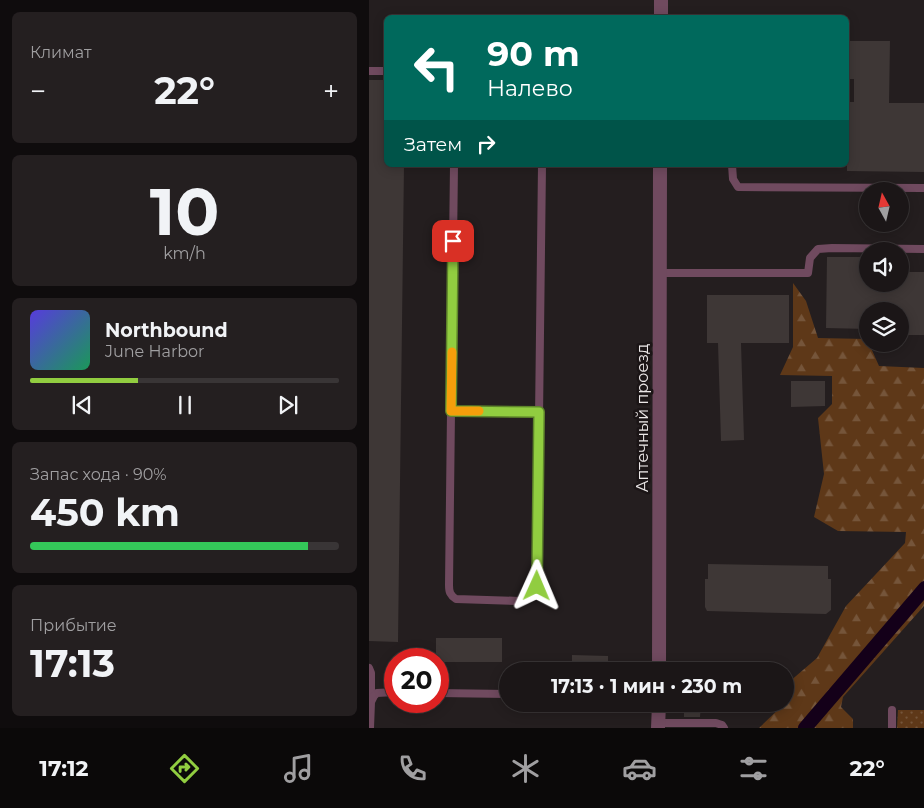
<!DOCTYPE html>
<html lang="ru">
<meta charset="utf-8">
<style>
body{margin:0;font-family:Montserrat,sans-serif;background:#241f20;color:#f1f3f6;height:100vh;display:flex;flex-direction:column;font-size:19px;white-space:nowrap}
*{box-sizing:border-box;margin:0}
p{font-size:16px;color:#a09fa1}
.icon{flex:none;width:28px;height:28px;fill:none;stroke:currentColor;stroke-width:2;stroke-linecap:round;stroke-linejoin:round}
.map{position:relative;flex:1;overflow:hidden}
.panel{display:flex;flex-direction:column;gap:12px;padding:12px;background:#0f0c0d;width:369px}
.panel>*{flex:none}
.guide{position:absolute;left:15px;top:15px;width:465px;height:152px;border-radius:8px;box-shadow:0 2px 12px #0003,0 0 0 1px #393536;background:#00695c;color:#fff;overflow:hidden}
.needle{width:32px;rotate:352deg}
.controls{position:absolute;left:490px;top:182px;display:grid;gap:10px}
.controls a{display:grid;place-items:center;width:50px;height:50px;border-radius:50%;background:#1b1617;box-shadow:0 2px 12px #0003,0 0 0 1px #393536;font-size:25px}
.speed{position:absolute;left:15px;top:648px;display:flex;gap:10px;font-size:25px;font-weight:700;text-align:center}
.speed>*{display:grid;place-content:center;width:65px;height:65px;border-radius:50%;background:#1b1617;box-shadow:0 2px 12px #0003,0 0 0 1px #393536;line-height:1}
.speed .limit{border:8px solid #d22;background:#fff;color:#111}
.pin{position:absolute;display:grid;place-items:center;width:42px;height:42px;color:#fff;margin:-21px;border-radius:10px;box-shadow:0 2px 8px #0006}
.me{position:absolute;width:55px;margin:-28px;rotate:1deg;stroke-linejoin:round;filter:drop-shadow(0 0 4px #0008)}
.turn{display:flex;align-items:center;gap:18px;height:105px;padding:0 20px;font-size:22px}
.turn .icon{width:65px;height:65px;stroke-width:2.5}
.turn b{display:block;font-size:35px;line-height:42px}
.then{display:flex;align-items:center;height:48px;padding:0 20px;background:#0003;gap:10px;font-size:19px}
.big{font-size:38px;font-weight:700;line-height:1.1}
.panel .tile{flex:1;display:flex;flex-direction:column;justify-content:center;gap:8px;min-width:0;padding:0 18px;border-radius:8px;background:#241f20}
.panel .dial{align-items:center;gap:0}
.dial b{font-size:65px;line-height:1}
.song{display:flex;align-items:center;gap:15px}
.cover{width:60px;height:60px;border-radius:8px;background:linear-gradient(135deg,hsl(250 70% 55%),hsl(150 70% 35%))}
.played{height:5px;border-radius:2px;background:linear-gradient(90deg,#91cd40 35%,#393536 35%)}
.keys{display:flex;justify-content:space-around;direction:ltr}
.heat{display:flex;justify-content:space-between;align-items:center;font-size:28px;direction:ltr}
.charge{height:8px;border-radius:4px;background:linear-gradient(90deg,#34c759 90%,#393536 0)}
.trip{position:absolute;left:130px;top:662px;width:295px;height:50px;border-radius:25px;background:#1b1617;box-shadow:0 2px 12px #0003,0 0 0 1px #393536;font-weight:700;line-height:50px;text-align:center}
.tab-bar{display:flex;height:80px;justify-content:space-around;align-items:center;background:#0b0909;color:#a09fa1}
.tab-bar .icon{width:35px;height:35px}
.tab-bar .current{color:#91cd40}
.tab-bar b{font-size:22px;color:#f1f3f6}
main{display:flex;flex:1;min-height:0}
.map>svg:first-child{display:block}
</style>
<main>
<section class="panel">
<div class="tile"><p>Климат</p>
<div class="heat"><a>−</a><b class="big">22°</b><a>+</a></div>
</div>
<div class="tile dial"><b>10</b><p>km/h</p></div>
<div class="tile">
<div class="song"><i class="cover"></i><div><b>Northbound</b><p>June Harbor</p></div></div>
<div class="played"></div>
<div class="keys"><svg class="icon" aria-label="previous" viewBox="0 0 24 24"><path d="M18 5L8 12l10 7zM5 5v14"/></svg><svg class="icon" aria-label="pause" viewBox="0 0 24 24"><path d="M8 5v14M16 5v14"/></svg><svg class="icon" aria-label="next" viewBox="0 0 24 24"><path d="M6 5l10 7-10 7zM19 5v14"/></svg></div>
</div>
<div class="tile"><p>Запас хода · 90%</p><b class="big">450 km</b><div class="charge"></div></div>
<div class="tile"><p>Прибытие</p><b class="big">17:13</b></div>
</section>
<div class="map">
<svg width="556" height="728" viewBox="0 0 556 728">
<defs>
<pattern id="grass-dots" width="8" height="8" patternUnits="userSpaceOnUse" patternTransform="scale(1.25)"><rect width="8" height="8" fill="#5e3818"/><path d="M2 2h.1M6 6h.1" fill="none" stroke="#75553a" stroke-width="1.8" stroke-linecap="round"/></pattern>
<pattern id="forest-firs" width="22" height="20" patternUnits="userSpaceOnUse" patternTransform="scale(1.25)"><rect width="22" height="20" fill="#5e3818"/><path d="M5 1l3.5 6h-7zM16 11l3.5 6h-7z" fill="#75553a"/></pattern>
</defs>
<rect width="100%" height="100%" fill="#241e1f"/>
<path fill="url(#grass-dots)" d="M 529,710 L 555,710 L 555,728 L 528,728 Z"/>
<path fill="url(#forest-firs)" d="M 424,283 L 437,301 L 449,338 L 498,339 L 510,366 L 555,368 L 555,606 L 474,697 L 472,707 L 484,719 L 484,728 L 390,728 L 415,704 L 416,704 L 416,702 L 420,698 L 420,682 L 448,658 L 477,606 L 536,543 L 537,532 L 469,531 L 445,517 L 455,474 L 449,418 L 463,404 L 463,376 L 411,375 L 424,347 Z"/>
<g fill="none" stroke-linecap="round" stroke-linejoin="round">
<path stroke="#140019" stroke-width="14" d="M 436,728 L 556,588"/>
</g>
<g fill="#3e3736">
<path d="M 478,41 L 521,41 L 520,103 L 556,103 L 556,172 L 478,171 L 478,102 L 485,102 L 485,79 L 478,79 Z"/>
<path d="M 0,80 L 18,80 L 18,165 L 35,165 L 29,642 L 0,641 Z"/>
<path d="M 458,257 L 499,257 L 499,284 L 531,284 L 531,272 L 556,272 L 556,335 L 531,335 L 531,311 L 499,311 L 499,329 L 457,328 Z"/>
<path d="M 338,295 L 420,295 L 420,343 L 372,343 L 375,440 L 352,441 L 349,343 L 338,343 Z"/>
<path d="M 422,381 L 456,381 L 456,406 L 422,407 Z"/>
<path d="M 339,564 L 459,566 L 459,579 L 462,579 L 462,610 L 457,614 L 338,611 L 336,607 L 336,579 L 339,579 Z"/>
<path d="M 67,638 L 133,638 L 133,662 L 69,662 L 69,659 L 67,659 Z"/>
<path d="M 203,655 L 239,656 L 239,671 L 203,671 Z"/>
<path d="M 315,704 L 332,704 L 331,717 L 315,717 Z"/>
</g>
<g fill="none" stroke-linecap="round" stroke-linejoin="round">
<g stroke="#704a5f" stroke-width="8">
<path d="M 0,71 L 18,71"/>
<path d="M 363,165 L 364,179 L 369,187 L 556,188"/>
<path d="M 291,273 L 439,273 L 441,258 L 449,249 L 463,248 L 556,249"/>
<path d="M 82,411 L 85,165"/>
<path d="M 170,412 L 82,411 L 80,585 C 80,592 81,595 87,599 L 151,601 C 161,599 165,596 168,586 L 173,165"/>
<path d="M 0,668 L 2,673 L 2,700"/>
<path d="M 69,693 L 139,694"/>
<path d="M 523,710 L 523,728"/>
<path d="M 289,723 L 347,723 L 353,725 L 355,728"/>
<path d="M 1,728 L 2,702 L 5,696 L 8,693 L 26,692"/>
</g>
<g stroke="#704a5f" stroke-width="14">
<path d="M 292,18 L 292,0"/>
<path d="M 290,671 L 291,165"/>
<path d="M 289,728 L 290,704"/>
</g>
</g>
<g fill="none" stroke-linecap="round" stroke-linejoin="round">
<defs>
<path id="route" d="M 84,241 L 82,411 L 170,412 L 168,586"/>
</defs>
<use href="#route" stroke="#5e852a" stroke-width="12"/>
<use href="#route" stroke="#91cd40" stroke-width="9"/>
<path stroke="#f59e0b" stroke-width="9" d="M 83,352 L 82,411 L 110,411"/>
</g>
<g text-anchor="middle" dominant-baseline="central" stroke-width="5" stroke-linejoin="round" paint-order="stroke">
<g font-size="16" fill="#ebe7e7" stroke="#1b1516">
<text transform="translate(273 418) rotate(-90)">Аптечный проезд</text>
</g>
</g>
</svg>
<div class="controls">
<a><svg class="needle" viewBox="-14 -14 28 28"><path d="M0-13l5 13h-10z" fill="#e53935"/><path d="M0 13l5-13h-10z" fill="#a09fa1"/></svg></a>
<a><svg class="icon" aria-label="sound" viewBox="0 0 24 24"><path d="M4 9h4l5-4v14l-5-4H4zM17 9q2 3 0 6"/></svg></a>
<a><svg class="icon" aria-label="layers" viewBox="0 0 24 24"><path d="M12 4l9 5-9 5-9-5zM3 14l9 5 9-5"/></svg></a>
</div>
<div class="speed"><div class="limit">20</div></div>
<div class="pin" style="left:84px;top:241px;background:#d93025"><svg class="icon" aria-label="arrive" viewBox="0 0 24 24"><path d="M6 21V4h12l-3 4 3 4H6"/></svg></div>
<svg class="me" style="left:168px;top:586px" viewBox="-20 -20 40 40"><path d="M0-17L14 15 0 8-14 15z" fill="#91cd40" stroke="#fff" stroke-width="4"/></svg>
<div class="trip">17:13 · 1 мин · 230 m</div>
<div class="guide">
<div class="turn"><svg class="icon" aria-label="left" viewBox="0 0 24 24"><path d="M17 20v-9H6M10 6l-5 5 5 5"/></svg><div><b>90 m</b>Налево</div></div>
<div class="then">Затем<svg class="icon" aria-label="right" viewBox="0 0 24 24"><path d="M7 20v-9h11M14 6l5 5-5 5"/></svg></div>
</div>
</div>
</main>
<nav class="tab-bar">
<b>17:12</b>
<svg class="icon current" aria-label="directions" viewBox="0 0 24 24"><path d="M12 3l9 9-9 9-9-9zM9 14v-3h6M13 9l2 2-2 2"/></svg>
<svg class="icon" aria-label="music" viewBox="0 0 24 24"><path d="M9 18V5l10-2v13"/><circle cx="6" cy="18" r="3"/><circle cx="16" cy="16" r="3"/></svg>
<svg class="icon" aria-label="phone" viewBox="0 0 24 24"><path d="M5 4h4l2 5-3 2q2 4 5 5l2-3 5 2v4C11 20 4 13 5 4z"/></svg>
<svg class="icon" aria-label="climate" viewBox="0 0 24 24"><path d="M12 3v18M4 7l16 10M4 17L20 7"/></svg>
<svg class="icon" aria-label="car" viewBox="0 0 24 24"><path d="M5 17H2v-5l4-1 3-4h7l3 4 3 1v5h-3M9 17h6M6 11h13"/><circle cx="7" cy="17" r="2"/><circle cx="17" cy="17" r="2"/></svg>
<svg class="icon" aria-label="filters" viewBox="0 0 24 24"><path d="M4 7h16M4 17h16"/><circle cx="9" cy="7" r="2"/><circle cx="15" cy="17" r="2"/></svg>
<b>22°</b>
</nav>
